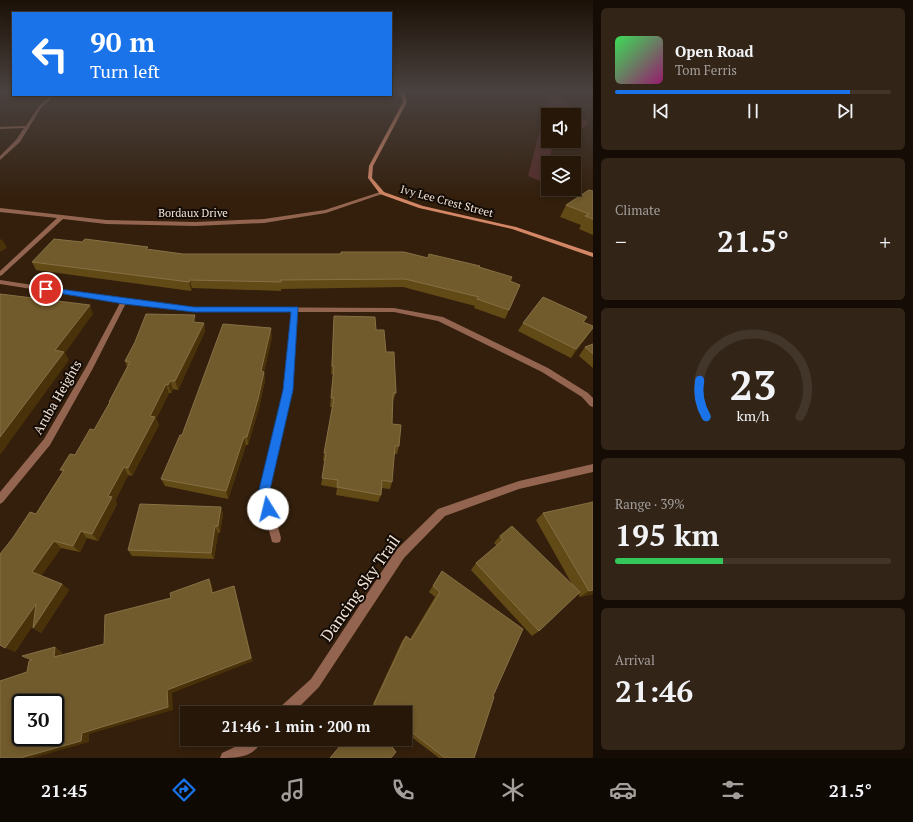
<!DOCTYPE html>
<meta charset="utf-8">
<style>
body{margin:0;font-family:"PT Serif",serif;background:#322417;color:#f1f3f6;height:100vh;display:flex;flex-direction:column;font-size:15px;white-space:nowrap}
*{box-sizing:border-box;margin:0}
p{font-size:13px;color:#a49f9c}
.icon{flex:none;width:22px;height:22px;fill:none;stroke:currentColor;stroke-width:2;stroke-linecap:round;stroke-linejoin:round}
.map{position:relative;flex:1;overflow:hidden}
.drawer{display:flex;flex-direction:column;gap:8px;padding:8px;background:#150d05;width:320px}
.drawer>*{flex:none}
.guide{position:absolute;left:12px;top:12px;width:380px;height:84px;border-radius:0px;box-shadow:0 2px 6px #0003,0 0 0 1px #42362a;background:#1a73e8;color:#fff;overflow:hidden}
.buttons{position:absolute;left:541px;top:108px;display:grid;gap:8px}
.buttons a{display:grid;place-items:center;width:40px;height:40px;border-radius:0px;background:#261709;box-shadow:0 2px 6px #0003,0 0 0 1px #42362a;font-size:20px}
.speed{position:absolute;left:12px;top:694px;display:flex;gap:8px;font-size:20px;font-weight:700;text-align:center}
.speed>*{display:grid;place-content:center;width:52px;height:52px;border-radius:50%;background:#261709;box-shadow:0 2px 6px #0003,0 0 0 1px #42362a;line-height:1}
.speed .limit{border:2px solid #111;border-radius:6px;background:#fff;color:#111}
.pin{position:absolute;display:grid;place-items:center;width:34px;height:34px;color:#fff;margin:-17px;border:2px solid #fff;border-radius:50%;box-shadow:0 1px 4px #0007}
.me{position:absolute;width:44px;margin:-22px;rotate:351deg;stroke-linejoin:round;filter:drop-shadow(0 0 3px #0008)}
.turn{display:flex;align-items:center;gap:14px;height:84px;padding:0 12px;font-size:18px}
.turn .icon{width:52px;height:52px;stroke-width:2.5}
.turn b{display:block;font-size:28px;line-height:34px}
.big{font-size:30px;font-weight:700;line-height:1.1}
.drawer .tile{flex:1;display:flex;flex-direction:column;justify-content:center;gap:6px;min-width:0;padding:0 14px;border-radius:6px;background:#322417}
.drawer .dial{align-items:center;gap:0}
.dial svg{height:104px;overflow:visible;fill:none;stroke:#42362a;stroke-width:7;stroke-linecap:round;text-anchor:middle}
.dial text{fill:#f1f3f6;stroke:none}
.song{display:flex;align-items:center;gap:12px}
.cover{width:48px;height:48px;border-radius:6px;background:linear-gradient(135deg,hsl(130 70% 55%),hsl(320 70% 35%))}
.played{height:4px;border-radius:2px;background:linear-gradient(90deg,#1a73e8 85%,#42362a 85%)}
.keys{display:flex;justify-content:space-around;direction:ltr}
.heat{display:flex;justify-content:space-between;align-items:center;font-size:22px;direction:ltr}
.charge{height:6px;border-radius:3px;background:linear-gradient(90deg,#34c759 39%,#42362a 0)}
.trip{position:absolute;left:180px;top:706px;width:232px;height:40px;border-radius:0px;background:#261709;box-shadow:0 2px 6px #0003,0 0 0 1px #42362a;font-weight:700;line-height:40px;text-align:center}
.menu{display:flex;height:64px;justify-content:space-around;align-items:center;background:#0f0904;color:#a49f9c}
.menu .icon{width:28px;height:28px}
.menu .selected{color:#1a73e8}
.menu b{font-size:18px;color:#f1f3f6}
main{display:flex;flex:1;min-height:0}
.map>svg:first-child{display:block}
</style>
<main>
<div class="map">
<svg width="593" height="758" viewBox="0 0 593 758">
<rect width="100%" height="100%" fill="#331f0c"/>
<path fill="#552d2a" d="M 540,92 L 558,92 L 554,93 L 566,103 L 572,106 L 577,116 L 588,122 L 584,127 L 574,133 L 574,115 L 548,115 L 548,141 L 559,141 C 547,148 548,171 548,184 L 528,176 L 548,98 Z"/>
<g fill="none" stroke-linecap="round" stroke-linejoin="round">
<g fill="#936450" fill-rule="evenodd">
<path d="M 51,95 L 55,95 L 41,108 L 20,142 L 0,160 L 0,156 L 16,140 L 24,128 L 0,129 L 0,127 L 26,126 L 39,106 Z"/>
<path d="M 380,192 L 385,193 L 326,213 L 264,223 L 195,226 L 106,224 L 63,219 L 2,275 L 0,276 L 0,271 L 57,218 L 0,212 L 0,208 L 106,220 L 195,222 L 264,219 L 325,210 Z"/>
<path d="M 0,280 L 124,299 L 194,307 L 394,308 L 443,317 L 548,368 L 588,393 L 593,398 L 593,407 L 590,406 L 582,397 L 542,372 L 438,321 L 394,312 L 298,312 L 292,390 L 269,494 L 281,538 L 280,542 L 276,543 L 272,542 L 271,538 L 259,494 L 284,390 L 291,312 L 194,311 L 126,303 L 92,370 L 50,445 L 3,502 L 0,504 L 0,492 L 44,439 L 85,369 L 120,303 L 0,284 Z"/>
<path d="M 593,464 L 593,472 L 519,489 L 445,516 L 404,558 L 319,687 L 293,713 L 277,713 L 279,708 L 311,679 L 396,550 L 438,509 L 519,481 Z"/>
<path d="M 246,739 L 263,739 C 254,758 238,758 220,758 L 222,753 L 241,744 Z"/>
</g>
<path fill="#d38766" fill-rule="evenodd" d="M 400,92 L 404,92 L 407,102 L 373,166 L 372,178 L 384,192 L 423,206 L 516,227 L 593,253 L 593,257 L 512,229 L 419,208 L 380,194 L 368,178 L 369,166 L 403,102 Z"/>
</g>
<g fill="#624a16">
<path d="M 593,191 L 593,235 L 579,229 L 581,225 L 560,217 L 566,205 Z"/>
<path d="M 82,242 L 183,254 L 340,254 L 341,252 L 428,258 L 479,267 L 510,281 L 520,285 L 505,319 L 474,308 L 475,306 L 403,287 L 281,289 L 281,291 L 192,288 L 191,291 L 36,270 L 32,262 Z"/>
<path d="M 334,316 L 376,330 L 386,352 L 396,393 L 393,401 L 392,424 L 399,446 L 397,454 L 394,454 L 392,482 L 390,489 L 381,488 L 381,495 L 378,502 L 336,495 L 337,488 L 321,485 L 325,461 L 323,461 L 324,453 L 332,407 L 330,407 L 333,374 L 331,374 Z"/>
<path d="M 587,317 L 584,322 L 588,335 L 571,358 L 518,331 L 523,323 Z"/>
<path d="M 196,322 L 204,323 L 205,331 L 178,390 L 173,389 L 171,393 L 169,393 L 156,419 L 159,425 L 132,476 L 128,475 L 115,501 L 117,504 L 98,541 L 87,538 L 80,552 L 61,548 L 41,576 L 62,584 L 69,590 L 41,633 L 33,628 L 33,625 L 15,652 L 36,514 L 63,472 L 60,470 L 75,455 L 94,430 L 109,403 L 109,402 L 127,367 L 125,361 Z"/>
<path d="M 272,337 L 264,372 L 265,380 L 259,408 L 248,445 L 246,445 L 228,499 L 165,486 L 161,479 L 182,435 Z"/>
<path d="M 593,344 L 593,368 L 579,356 L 585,347 Z"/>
<path d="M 221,507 L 223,514 L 220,533 L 218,533 L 214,559 L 132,556 L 128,550 Z"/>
<path d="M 543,513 L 593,594 L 580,597 L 578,593 L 539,631 L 532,636 L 471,570 L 476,563 L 497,546 L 494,543 L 500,536 L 573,586 L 536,520 Z"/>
<path d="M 442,571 L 493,696 L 474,758 L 439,758 L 405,732 L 405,713 L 381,713 L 372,706 L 402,641 L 406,636 L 410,639 L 435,597 L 429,592 Z"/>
</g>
<g fill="#493209">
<path d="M 2,239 L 7,248 L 0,252 L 0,240 Z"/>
<path d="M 190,280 L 192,288 L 191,291 L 189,282 Z"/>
<path d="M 90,305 L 93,314 L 65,353 L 69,360 L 0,455 L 0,437 L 55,350 Z"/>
<path d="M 195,315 L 196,324 L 193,322 Z"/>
<path d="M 204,323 L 205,331 L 178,390 L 175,381 Z"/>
<path d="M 271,328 L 272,337 L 262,380 L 261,371 Z"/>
<path d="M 593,328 L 588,335 L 571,358 L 576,349 Z"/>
<path d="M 264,372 L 265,380 L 259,408 L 248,445 L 247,437 Z"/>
<path d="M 170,381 L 173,389 L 171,393 L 168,385 Z"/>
<path d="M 166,384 L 169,393 L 156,419 L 159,425 L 132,476 L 128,468 L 150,416 Z"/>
<path d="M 244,437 L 246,445 L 228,499 L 226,491 Z"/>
<path d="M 124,467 L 128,475 L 115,501 L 117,504 L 98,541 L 92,534 L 108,496 Z"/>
<path d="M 221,507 L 223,514 L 220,533 L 218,526 Z"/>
<path d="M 215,526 L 218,533 L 214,559 L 211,553 Z"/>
<path d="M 81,531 L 87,538 L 80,552 L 73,546 Z"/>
<path d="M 54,541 L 61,548 L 40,578 L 32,572 Z"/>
<path d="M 209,579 L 212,585 L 215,599 L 212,593 Z"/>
<path d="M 62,584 L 69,590 L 41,633 L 33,628 Z"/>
<path d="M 234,586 L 253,661 L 172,693 L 173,710 L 89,734 L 89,742 L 33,758 L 20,758 L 82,733 L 167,690 Z"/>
<path d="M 593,590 L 593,594 L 580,597 L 589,591 Z"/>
<path d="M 36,604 L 44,609 L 15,652 L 5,648 Z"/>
<path d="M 55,647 L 62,652 L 62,661 L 54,657 Z"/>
</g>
<g fill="#715a2b" stroke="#867046" fill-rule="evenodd">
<path d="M 589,190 L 593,191 L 593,219 L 585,216 L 589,214 L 566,205 Z"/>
<path d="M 54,239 L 82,242 L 85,239 L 148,247 L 146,249 L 183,254 L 341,254 L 341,252 L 404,252 L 428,258 L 429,254 L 480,266 L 479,267 L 512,277 L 510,281 L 520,285 L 509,310 L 477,299 L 479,297 L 405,279 L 281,280 L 281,282 L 190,280 L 189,282 L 32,262 Z"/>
<path d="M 0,294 L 90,305 L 55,350 L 64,352 L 0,437 Z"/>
<path d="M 543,297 L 587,317 L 583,322 L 593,326 L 593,328 L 576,349 L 523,323 Z"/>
<path d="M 146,314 L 195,315 L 193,322 L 204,323 L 175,381 L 170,381 L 168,385 L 166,384 L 150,416 L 155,417 L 128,468 L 124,467 L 108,496 L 112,497 L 92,534 L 81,531 L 73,546 L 54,541 L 32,572 L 62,584 L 33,628 L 36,604 L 5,648 L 0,645 L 0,554 L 12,539 L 30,512 L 36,514 L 64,470 L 60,470 L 70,454 L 75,455 L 90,429 L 94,430 L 110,402 L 109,402 L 130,362 L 125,361 L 135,342 Z"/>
<path d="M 334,316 L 375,317 L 376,330 L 384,330 L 386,352 L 394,352 L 396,393 L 393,393 L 392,424 L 401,425 L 399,446 L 395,446 L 392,482 L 382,480 L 381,495 L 337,487 L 338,480 L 322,478 L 326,453 L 324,453 L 334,398 L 331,398 L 334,366 L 332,366 Z"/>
<path d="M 223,324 L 271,328 L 261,371 L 264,372 L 258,399 L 247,437 L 244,437 L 226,491 L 161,479 L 180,435 L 182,435 Z"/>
<path d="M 593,344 L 593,354 L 585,347 Z"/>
<path d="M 593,502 L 593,590 L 589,591 L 543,513 Z"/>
<path d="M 140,504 L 221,507 L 218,526 L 215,526 L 211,553 L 128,550 Z"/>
<path d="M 512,526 L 580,592 L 539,631 L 476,563 L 503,540 L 500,536 Z"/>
<path d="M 442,571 L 523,629 L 493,696 L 494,697 L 474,758 L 445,758 L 405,727 L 405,713 L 387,713 L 374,704 L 406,636 L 411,640 L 440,592 L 433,586 Z"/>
<path d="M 209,579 L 212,593 L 234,586 L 251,658 L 167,690 L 168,707 L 82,733 L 81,741 L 20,758 L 0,758 L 0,681 L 27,672 L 29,661 L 32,660 L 22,656 L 55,647 L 54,657 L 104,644 L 105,615 L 171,598 L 170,593 ZM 21,703 L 55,703 L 55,737 L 21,737 Z"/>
<path d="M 346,739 L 386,739 L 396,752 L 391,758 L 330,758 Z"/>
</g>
<linearGradient id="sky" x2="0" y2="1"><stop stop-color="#1c1107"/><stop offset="0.46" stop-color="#4a4240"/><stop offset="1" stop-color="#4a4240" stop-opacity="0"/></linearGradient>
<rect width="593" height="198" fill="url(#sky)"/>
<path fill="#1a73e8" stroke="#114b97" d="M 44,287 L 194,307 L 298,307 L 293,390 L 269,494 L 274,509 L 272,513 L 268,514 L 264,513 L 258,494 L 283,390 L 291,312 L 194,312 L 124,304 L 46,291 L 43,289 Z"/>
<g text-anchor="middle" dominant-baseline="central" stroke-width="4" stroke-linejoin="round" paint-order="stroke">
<g font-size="11" fill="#f2e4d8" stroke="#140b05">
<text transform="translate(447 201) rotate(15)">Ivy Lee Crest Street</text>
<text x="193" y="213">Bordaux Drive</text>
</g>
<g font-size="13" fill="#f2e4d8" stroke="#140b05">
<text transform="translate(57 397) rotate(-60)">Aruba Heights</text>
</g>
<g font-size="16" fill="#f2e4d8" stroke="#140b05">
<text transform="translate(360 588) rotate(-55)">Dancing Sky Trail</text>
</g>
</g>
</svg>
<div class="buttons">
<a><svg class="icon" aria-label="sound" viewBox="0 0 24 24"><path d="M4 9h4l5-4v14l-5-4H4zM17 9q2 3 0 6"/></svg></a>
<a><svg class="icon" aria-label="layers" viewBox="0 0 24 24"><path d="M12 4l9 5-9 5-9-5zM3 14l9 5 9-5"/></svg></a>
</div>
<div class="speed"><div class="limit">30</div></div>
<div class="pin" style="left:46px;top:289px;background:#d93025"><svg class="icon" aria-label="arrive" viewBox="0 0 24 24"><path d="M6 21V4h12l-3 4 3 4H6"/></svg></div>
<svg class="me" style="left:268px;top:509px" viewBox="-20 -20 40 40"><circle r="19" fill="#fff"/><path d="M0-13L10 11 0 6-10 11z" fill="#1a73e8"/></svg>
<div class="trip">21:46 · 1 min · 200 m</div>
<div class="guide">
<div class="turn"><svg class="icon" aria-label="left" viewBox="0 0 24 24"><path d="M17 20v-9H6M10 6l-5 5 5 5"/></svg><div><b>90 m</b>Turn left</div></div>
</div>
</div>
<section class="drawer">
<div class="tile">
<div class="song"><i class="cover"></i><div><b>Open Road</b><p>Tom Ferris</p></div></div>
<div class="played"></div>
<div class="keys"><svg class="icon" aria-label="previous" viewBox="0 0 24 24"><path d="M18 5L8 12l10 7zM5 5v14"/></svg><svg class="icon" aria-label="pause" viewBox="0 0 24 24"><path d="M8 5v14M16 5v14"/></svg><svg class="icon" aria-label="next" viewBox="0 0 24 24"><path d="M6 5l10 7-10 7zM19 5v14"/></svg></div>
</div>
<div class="tile"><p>Climate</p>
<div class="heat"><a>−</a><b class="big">21.5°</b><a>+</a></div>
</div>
<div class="tile dial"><svg viewBox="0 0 100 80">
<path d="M14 69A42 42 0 1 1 86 69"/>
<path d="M14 69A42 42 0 0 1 9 41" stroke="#1a73e8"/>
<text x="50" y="56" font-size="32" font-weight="700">23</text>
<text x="50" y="72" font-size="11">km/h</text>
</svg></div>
<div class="tile"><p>Range · 39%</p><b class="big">195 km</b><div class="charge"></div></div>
<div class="tile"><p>Arrival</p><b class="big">21:46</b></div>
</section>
</main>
<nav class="menu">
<b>21:45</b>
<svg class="icon selected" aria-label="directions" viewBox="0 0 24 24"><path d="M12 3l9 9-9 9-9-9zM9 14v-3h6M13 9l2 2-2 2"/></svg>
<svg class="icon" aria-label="music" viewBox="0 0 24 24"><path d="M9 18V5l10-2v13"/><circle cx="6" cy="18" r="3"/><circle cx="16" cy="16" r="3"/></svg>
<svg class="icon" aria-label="phone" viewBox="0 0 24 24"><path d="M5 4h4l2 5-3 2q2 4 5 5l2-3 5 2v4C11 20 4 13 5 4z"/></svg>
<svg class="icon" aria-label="climate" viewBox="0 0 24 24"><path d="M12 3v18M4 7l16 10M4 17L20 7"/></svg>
<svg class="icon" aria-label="car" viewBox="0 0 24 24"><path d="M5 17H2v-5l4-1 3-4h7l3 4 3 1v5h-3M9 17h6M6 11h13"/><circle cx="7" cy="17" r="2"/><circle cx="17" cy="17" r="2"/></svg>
<svg class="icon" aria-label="filters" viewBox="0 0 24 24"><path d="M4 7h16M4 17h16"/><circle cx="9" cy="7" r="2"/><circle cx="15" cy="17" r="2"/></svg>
<b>21.5°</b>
</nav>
